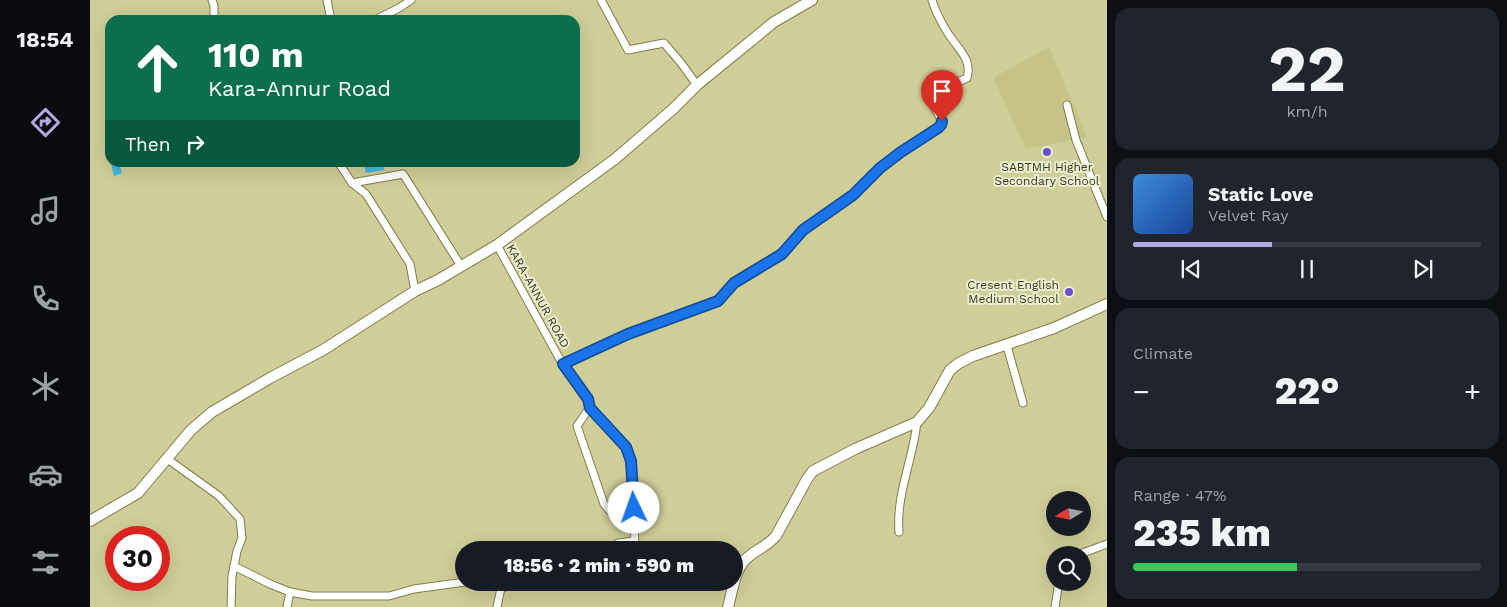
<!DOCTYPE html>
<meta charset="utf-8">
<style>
body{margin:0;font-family:"Work Sans",sans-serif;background:#20242c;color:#f1f3f6;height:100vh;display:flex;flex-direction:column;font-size:19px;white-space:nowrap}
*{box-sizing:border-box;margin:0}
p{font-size:16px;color:#9ea1a6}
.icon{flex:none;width:28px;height:28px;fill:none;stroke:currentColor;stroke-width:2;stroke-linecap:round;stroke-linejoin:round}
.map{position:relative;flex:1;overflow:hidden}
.drawer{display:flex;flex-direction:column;gap:8px;padding:8px;background:#0d0f14;width:400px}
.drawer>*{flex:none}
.guide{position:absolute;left:15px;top:15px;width:475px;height:152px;border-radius:15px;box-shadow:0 5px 20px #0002;background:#0b6e4f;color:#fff;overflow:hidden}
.needle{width:32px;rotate:260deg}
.tools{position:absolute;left:956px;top:491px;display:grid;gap:10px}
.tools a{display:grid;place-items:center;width:45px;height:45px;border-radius:50%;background:#171b24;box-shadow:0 5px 20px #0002;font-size:25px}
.speed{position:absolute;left:15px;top:526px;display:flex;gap:10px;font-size:25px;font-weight:700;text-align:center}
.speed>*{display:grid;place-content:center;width:65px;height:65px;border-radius:50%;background:#171b24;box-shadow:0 5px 20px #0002;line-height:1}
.speed .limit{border:8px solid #d22;background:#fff;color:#111}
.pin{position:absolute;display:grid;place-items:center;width:42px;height:42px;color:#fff;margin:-51px -21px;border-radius:50% 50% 50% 0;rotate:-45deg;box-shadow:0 0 5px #0007}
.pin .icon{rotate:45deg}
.me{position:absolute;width:55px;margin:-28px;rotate:357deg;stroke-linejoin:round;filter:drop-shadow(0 0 4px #0008)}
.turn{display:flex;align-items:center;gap:18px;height:105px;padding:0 20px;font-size:22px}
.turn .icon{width:65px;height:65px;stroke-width:2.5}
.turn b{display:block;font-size:35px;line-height:42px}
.then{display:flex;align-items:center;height:48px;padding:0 20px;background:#0003;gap:10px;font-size:19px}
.big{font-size:38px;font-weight:800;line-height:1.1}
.drawer .widget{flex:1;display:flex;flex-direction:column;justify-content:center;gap:8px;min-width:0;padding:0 18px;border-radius:15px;background:#20242c}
.drawer .dial{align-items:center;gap:0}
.dial b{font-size:65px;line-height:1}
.song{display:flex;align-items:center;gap:15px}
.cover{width:60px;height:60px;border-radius:8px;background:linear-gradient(135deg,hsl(210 70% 55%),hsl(220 70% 35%))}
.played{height:5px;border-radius:2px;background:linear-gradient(90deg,#b2aae2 40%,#363941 40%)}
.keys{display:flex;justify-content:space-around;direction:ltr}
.heat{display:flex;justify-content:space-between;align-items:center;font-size:28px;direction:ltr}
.charge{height:8px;border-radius:4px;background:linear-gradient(90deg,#34c759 47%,#363941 0)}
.trip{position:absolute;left:365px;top:541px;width:288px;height:50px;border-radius:25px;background:#171b24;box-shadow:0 5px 20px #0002;font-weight:800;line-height:50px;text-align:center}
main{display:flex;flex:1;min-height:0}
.tabs{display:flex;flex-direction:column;width:90px;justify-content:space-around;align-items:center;background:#090b0e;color:#9ea1a6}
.tabs .icon{width:35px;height:35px}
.tabs .current{color:#b2aae2}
.tabs b{font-size:22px;color:#f1f3f6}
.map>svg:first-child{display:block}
</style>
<main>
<nav class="tabs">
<b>18:54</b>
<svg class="icon current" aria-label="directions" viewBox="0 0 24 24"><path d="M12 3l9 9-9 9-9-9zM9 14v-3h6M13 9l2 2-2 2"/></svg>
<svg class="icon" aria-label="music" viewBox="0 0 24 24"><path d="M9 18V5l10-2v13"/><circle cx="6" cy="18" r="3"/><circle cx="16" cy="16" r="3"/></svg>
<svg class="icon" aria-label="phone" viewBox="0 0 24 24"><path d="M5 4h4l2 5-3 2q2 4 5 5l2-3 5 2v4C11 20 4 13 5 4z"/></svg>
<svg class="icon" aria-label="climate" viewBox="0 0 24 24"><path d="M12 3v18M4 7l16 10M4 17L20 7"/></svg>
<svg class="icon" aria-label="car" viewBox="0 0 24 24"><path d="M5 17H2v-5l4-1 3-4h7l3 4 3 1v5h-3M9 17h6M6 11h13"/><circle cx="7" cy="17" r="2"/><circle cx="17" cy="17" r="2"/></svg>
<svg class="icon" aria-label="filters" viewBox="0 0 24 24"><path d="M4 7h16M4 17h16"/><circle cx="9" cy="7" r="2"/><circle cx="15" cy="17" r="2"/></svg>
</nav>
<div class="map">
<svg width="1017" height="607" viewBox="0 0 1017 607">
<rect width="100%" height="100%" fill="#cfce98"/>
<path fill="#c5c387" d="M 959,47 L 997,137 L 936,149 L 903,78 Z"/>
<g fill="#45b5df">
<path d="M 29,163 L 32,173 L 24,176 L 21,164 Z"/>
<path d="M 274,163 L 293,163 L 294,170 L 276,173 Z"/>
</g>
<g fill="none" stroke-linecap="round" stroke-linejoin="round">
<defs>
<g id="street">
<path d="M 122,0 L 124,6 L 124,18"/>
<path d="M 237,0 L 241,20"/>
<path d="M 511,0 L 538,50 L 574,43 L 591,63 L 607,85"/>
<path d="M 285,20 L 309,8 L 321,0"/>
<path d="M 977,105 L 986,140 L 1017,217"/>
<path d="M 248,162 L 262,183 L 276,194 L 320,264 L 325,291"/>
<path d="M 262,183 L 313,174 L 371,266"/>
<path d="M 407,245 L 473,365 L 498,399 L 500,407 L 487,426 L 514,504 L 519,510 L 544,508 L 545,550"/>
<path d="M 917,346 L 933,403"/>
<path d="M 473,365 L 538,334 L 628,301 L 644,283 L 692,254 L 713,230 L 763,195 L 790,168 L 811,151 L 848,128 L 851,125 L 852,121 L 841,102 L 841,94 L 877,78 C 882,61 871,52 862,39 C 855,30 845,11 842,0"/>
<path d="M 500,407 L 536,447 L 541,461 L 544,508"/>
<path d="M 76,458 L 129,496 L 150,519 L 152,538 L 147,551 L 142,576 L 141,607"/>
<path d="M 809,532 C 806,494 823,460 827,422"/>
<path d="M 521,550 L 528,543 L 544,541"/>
<path d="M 987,555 L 1017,544"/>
<path d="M 644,560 L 655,559"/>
<path d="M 144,566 L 180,584 L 200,592 L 222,596 L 299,596 L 324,589 L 375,582"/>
<path d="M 388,582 L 411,588 L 407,607"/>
<path d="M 411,588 L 437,582"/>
<path d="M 197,607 L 200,592"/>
<path d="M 965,607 L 969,582"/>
</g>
<g id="secondary">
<path d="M 0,521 L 48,493 L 101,430 L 122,412 L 180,378 L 233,350 L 325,291 L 348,280 L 407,245 L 525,159 L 583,109 L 607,85 L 684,22 L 722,0"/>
<path d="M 638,607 C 642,593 645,568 657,558 C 666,550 677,546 686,536 L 717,479 L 723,471 L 765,449 L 827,422 L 839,408 L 860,370 L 869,363 L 883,356 L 964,328 L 1017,304"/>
</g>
</defs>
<use href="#street" stroke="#807e4b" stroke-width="9"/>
<use href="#secondary" stroke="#807e4b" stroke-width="12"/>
<use href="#street" stroke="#fff" stroke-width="7"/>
<use href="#secondary" stroke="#fff" stroke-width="10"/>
</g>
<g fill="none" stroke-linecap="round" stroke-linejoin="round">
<defs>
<path id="route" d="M 544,508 L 541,461 L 536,447 L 500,408 L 498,399 L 473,364 L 538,334 L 628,301 L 644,283 L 692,254 L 713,230 L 763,195 L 790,168 L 811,152 L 848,128 L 851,125 L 852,121"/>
</defs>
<use href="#route" stroke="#114b97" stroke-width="12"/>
<use href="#route" stroke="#1a73e8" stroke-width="9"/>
</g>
<g fill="#6651ca" stroke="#ededd2" stroke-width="2">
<circle cx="957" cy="152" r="5"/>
<circle cx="979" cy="292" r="5"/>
</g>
<g text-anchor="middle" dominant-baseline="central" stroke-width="4" stroke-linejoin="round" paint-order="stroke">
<g font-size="12" fill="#373721" stroke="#ededd2">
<text x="957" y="167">SABTMH Higher<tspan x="957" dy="14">Secondary School</tspan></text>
<text x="969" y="285" text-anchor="end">Cresent English<tspan x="969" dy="14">Medium School</tspan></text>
</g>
<g font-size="12" fill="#373721" stroke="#ededd2">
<text transform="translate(448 296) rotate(61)">KARA-ANNUR ROAD</text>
</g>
</g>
</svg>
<div class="tools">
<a><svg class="needle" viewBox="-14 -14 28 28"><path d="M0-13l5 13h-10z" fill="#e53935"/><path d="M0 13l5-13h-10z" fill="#9ea1a6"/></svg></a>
<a><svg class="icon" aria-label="search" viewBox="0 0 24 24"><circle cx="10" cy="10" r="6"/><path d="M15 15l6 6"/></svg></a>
</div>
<div class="speed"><div class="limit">30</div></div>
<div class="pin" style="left:852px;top:121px;background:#d93025"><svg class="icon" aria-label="arrive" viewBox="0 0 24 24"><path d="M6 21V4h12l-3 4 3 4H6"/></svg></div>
<svg class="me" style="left:544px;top:508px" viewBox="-20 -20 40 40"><circle r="19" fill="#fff"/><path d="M0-13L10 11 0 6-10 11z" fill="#1a73e8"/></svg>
<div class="trip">18:56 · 2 min · 590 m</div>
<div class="guide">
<div class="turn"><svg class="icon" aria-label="ahead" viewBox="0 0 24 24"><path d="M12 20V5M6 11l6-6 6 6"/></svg><div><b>110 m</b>Kara-Annur Road</div></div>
<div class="then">Then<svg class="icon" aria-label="right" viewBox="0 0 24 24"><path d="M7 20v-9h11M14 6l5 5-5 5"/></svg></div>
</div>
</div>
<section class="drawer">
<div class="widget dial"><b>22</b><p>km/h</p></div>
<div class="widget">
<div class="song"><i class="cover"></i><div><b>Static Love</b><p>Velvet Ray</p></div></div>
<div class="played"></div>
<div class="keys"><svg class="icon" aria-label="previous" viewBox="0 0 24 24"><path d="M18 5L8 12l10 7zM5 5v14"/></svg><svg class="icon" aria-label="pause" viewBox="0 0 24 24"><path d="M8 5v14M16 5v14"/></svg><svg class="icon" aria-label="next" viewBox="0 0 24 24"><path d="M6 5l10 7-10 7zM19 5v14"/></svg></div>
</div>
<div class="widget"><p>Climate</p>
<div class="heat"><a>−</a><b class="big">22°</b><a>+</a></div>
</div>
<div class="widget"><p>Range · 47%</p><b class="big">235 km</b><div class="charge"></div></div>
</section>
</main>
